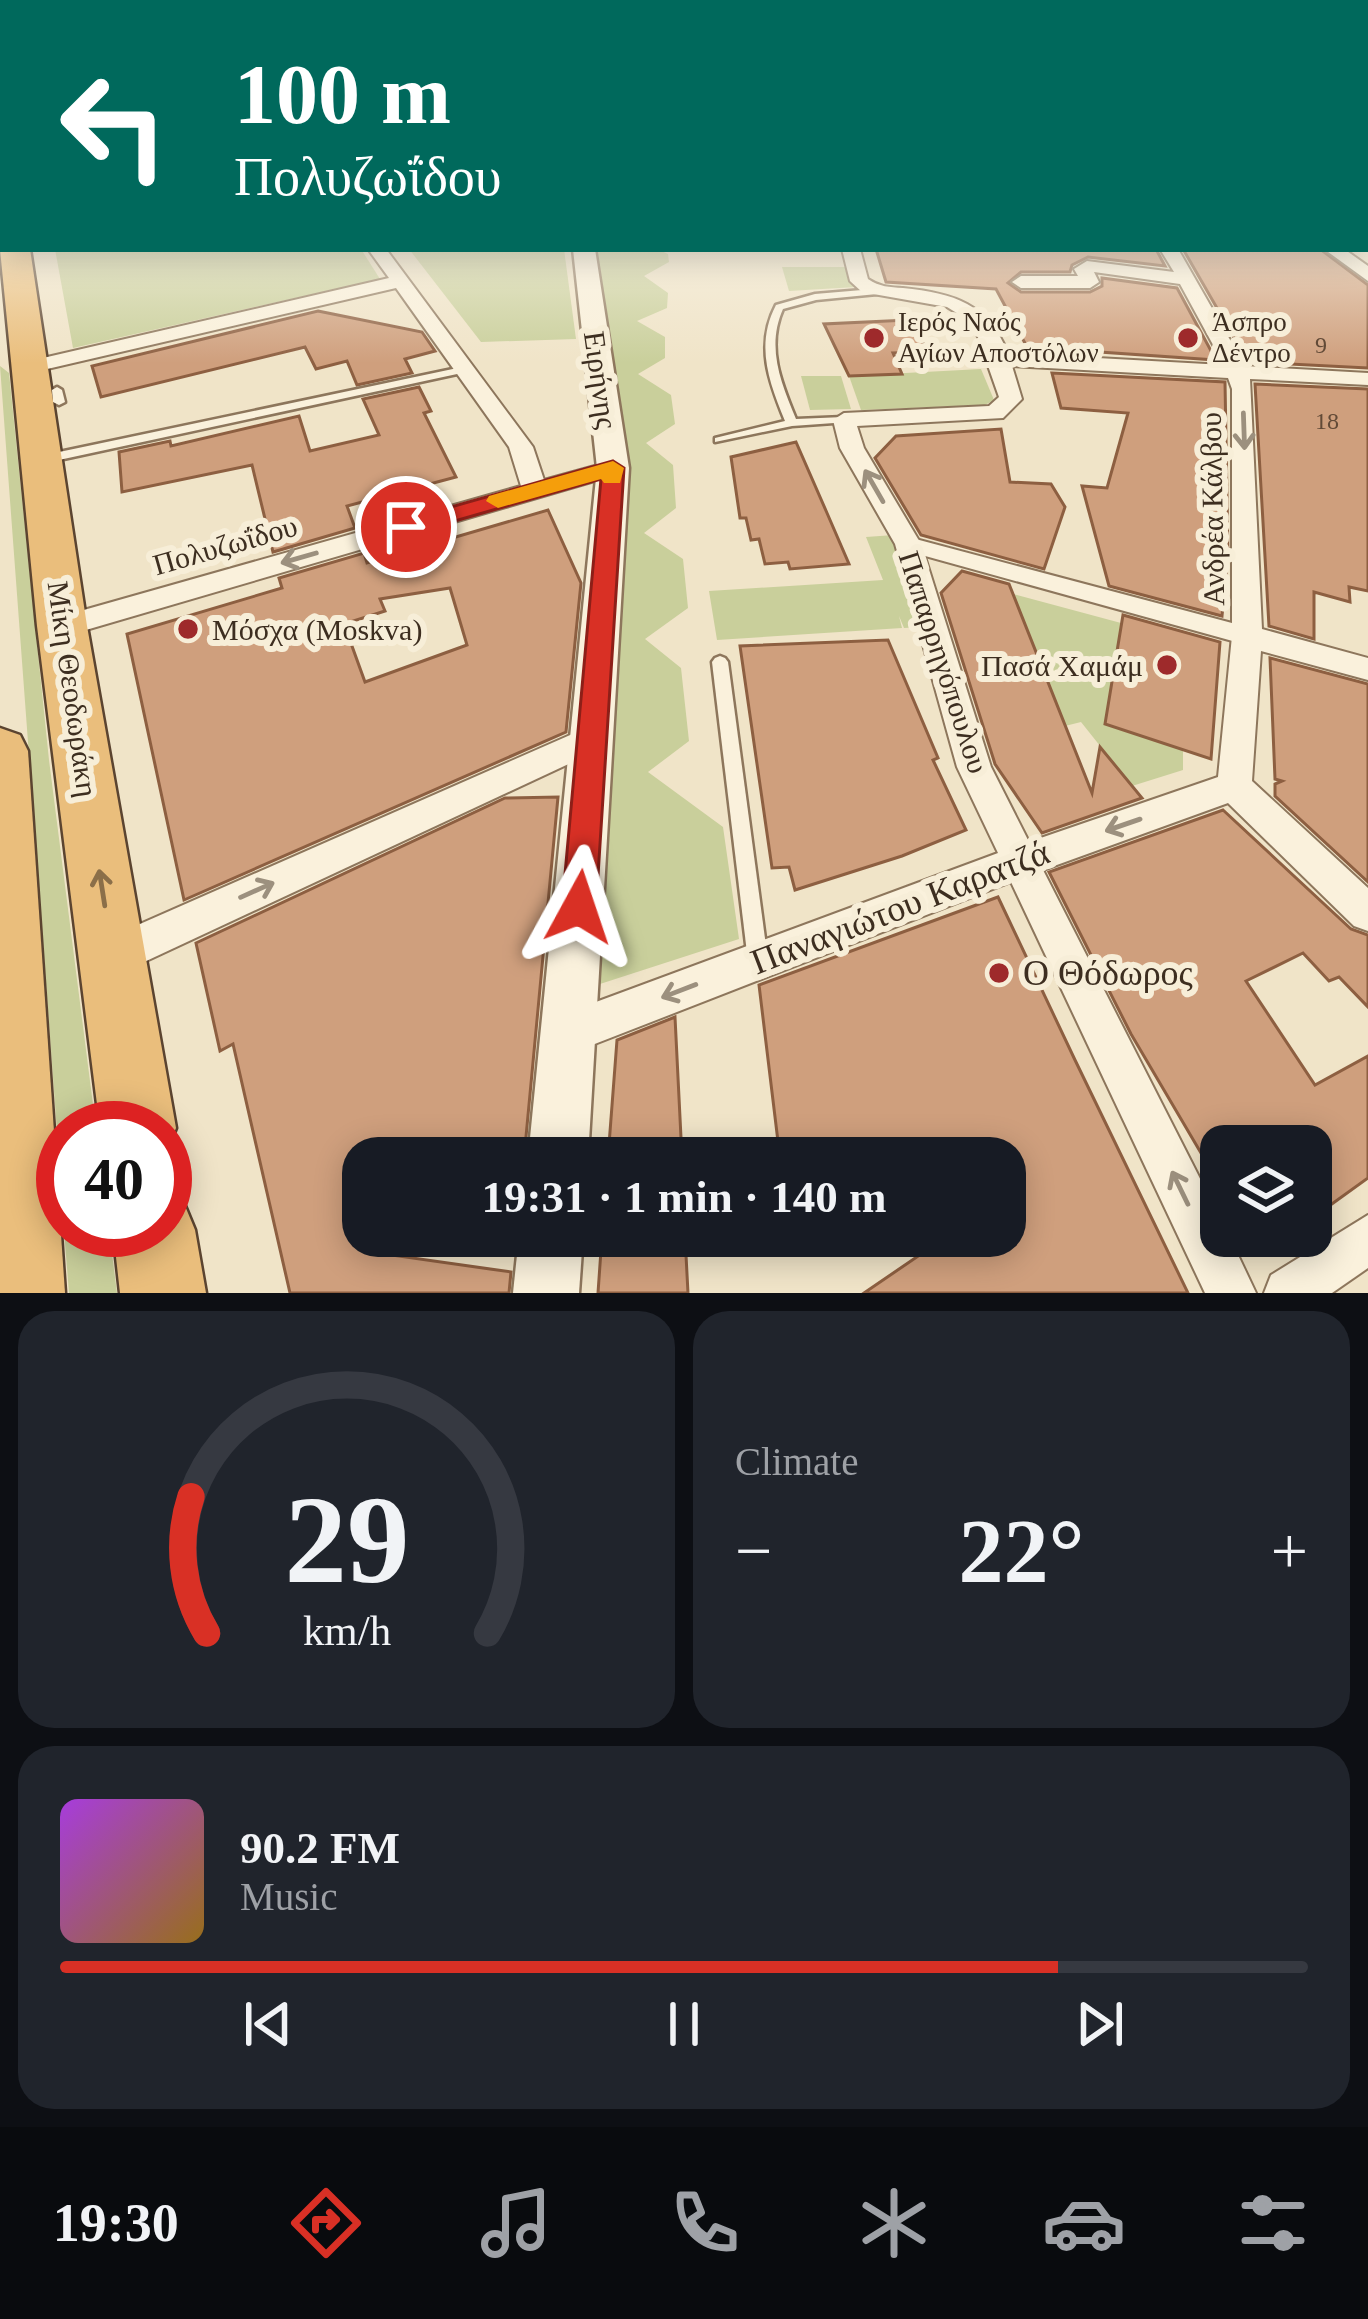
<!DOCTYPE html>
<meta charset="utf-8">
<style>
body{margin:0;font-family:"Times New Roman",serif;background:#20242c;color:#f1f3f6;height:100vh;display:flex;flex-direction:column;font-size:45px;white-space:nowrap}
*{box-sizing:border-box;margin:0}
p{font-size:39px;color:#9ea1a6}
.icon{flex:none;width:66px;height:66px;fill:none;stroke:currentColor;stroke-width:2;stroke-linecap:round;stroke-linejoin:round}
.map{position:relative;height:1293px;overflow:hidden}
.sheet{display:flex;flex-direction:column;gap:18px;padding:18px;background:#0d0f14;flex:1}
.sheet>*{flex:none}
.top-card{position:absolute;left:0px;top:0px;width:1368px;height:252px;box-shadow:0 6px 30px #0003;background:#00695c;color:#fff;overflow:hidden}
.buttons{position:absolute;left:1200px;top:1125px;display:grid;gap:24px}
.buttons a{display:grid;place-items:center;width:132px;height:132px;border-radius:24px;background:#171b24;box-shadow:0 6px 30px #0003;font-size:60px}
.speed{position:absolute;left:36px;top:1101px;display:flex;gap:24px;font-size:60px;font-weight:700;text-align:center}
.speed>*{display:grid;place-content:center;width:156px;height:156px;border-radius:50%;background:#171b24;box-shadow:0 6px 30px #0003;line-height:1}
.speed .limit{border:18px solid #d22;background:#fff;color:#111}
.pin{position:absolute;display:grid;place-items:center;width:102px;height:102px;color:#fff;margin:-51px;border:6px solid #fff;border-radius:50%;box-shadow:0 3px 12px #0007}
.me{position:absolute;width:132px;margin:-66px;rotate:5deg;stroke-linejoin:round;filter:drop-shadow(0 0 9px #0008)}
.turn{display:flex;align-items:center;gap:42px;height:252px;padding:0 36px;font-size:54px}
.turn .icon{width:156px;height:156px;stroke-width:2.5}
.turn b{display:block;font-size:84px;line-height:102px}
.big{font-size:90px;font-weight:700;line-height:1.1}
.sheet .widget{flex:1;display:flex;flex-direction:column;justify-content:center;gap:18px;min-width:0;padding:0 42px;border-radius:36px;background:#20242c}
.sheet .dial{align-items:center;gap:0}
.dial svg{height:312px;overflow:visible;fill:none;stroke:#363941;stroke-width:7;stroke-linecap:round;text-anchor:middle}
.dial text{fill:#f1f3f6;stroke:none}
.song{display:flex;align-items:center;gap:36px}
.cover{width:144px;height:144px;border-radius:18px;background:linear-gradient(135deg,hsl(280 70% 55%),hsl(40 70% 35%))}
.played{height:12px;border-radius:6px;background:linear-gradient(90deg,#d93025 80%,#363941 80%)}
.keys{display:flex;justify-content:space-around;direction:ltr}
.heat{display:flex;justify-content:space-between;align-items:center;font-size:66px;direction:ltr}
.sheet .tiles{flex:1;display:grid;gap:18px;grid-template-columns:1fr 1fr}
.widget:last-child{grid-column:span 2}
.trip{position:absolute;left:342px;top:1137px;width:684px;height:120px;border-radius:36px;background:#171b24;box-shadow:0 6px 30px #0003;font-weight:700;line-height:120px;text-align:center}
.tab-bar{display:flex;height:192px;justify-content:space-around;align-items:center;background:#090b0e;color:#9ea1a6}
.tab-bar .icon{width:84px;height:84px}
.tab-bar .selected{color:#d93025}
.tab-bar b{font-size:54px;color:#f1f3f6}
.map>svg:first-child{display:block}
</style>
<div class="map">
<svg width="1368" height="1293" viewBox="0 0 1368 1293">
<rect width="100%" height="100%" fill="#f0e4c8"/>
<g fill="#c9cf9b">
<path d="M 55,249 L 361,249 L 380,279 L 73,348 Z"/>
<path d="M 409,249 L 564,249 L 576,339 L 481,342 Z"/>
<path d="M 588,249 L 657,249 L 668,254 L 669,262 L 644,276 L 668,293 L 667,308 L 637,321 L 665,337 L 665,358 L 638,374 L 671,395 L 675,424 L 646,443 L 673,465 L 676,508 L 644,533 L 683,559 L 688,608 L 645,639 L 681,668 L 689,741 L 648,772 L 723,827 L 739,939 L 600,984 L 613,640 Z"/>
<path d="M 782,267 L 848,267 L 856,287 L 789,291 Z"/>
<path d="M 0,366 L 9,373 L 49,760 L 96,1128 L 63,1128 L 63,1212 Z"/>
<path d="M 981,369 L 994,400 L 985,405 L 861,410 L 849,376 Z"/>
<path d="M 801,376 L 841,376 L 851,409 L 810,410 Z"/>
<path d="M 894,535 L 922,627 L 904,628 L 899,616 L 902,628 L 717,640 L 709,591 L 883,580 L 866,537 Z"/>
<path d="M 1013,594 L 1121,623 L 1183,750 L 1183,770 L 1132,786 L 1081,722 L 1065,726 Z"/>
<path d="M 64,1230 L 109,1230 L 117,1293 L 69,1293 Z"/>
</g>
<g fill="#cf9f7d" stroke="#8d5f41" stroke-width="3" fill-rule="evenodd">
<path d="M 876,249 L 1156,249 L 1165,266 L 1088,257 L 1072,265 L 1070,272 L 1021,272 L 1008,283 L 1021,292 L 1090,292 L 1102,286 L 1102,278 L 1177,288 L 1216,360 L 1027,347 L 996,289 L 886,282 Z"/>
<path d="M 1183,249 L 1320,249 L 1368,285 L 1368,368 L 1248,362 Z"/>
<path d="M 318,311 L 422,332 L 435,351 L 405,359 L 412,373 L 357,385 L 347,361 L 316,369 L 305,347 L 101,397 L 92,366 Z"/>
<path d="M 908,320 L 929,352 L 893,353 L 902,374 L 849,376 L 824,324 Z"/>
<path d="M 1052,373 L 1225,382 L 1228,554 L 1222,616 L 1109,586 L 1082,486 L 1107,488 L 1128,413 L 1061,408 Z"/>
<path d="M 1255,384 L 1368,389 L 1368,591 L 1349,587 L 1350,602 L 1314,592 L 1314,639 L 1269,626 Z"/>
<path d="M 419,387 L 431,411 L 424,413 L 456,477 L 347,506 L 355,528 L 273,552 L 252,465 L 122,492 L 119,452 L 170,441 L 171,446 L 299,416 L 310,451 L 379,435 L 363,399 Z"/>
<path d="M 1001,429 L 1010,482 L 1051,484 L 1065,507 L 1044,569 L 921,535 L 875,458 L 896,436 Z"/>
<path d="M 796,442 L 827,513 L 849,564 L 790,569 L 788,562 L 765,564 L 759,539 L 751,540 L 746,518 L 740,518 L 731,457 Z"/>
<path d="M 548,510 L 581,583 L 566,732 L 184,900 L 127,634 L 282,588 L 279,578 L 364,553 L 367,563 ZM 450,588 L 467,645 L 365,682 L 344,624 L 385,611 L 380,599 Z"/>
<path d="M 962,571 L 1009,584 L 1092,793 L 1100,747 L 1142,798 L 1042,833 L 995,764 L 941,593 Z"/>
<path d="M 1123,615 L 1220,642 L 1211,759 L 1105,724 Z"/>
<path d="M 888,640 L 938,758 L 933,760 L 966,830 L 902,856 L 795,890 L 789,867 L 772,868 L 740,646 Z"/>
<path d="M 1270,658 L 1368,684 L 1368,882 L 1275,796 L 1275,784 L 1282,781 L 1275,779 Z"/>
<path d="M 558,797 L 524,1158 L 363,1158 L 363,1236 L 370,1252 L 511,1272 L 509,1293 L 290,1293 L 233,1044 L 220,1051 L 196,943 L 505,798 Z"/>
<path d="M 1223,810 L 1351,929 L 1368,935 L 1368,1007 L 1339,977 L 1329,981 L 1303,953 L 1246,981 L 1315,1085 L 1368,1056 L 1368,1178 L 1311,1219 L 1311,1146 L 1221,1146 L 1221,1187 L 1131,1034 L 1049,872 Z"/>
<path d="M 998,897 L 1075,1060 L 1188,1293 L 864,1293 L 946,1237 L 1005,1242 L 1005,1158 L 780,1158 L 759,985 Z"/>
<path d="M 675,1017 L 682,1158 L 608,1158 L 617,1040 Z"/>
<path d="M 602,1236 L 685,1236 L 688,1293 L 598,1293 Z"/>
</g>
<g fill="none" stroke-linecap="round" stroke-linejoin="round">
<defs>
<g id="service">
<path d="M 874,289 L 879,292 L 877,294 L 816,300 L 783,309 C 766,347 781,383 796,419 L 844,417 L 848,418 L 848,422 L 792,426 L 715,442 L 715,438 L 785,421 C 769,382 755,345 776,305 L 815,294 Z"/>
<path d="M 467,366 L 471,367 L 471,371 L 45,463 L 39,459 L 45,455 Z"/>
<path d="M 57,387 L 62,390 L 65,402 L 59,405 L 53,402 L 52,390 Z"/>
<path d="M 720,656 L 725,658 L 728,662 L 768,961 L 765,968 L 758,971 L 751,968 L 748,961 L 712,662 L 715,658 Z"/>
</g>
<path id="pedestrian" d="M 908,537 L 1247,627 L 1259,636 L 1247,645 L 900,549 L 897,544 Z"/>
<g id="minor">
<path d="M 368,249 L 386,249 L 533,447 L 544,480 L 613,461 L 625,468 L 622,473 L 62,637 L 52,633 L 47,626 L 52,619 L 521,486 L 509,447 L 396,288 L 30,373 L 19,367 L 30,361 L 389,278 Z"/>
<path d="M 842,249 L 860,249 L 868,279 C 880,287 889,287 903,288 C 954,293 988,304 1008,353 L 1224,365 L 1180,284 L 1094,272 L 1099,282 L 1090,288 L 1021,288 L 1012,282 L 1021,276 L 1078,276 L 1074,269 L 1087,261 L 1174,272 L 1160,249 L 1178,249 L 1245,366 L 1368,373 L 1368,385 L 1250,379 L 1262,629 L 1368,658 L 1368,680 L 1261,651 L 1252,781 L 1368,888 L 1368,931 L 1354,926 L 1228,803 L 1043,870 L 1221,1220 L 1221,1236 L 1229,1236 L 1256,1293 L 1205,1293 L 1011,882 L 569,1054 L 554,1048 L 548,1033 L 554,1018 L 569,1012 L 998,853 L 957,767 L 895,544 L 840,448 L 833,420 L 844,413 L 989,406 L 999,397 L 973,323 L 947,307 L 862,292 L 850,281 ZM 1012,366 L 1228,378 L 1232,389 L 1232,636 L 1218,777 L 1029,842 L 991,767 L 921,544 L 864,448 L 857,426 L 1003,418 L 1022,399 Z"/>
<path d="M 1324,249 L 1344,249 L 1368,266 L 1368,281 Z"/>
<path d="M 593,725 L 605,729 L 609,738 L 605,747 L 127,970 L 113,975 L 99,970 L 93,956 L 99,942 Z"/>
<path d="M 1368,1215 L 1368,1268 L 1332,1293 L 1264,1293 L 1271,1275 Z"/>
</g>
<g id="tertiary">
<path d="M 573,249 L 595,249 L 629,468 L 588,1158 L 528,1158 L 597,468 Z"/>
<path d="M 519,1236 L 583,1236 L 579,1293 L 513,1293 Z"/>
</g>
<g id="secondary">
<rect x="0" y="195" width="3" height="14"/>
<path d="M 1365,220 L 1368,221 L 1368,235 L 1365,234 Z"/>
</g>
<g id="trunk">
<path d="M 3,245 L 3,249 L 30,249 L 87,626 L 176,1128 L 165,1155 L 165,1128 L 100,1128 L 37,626 L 0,249 Z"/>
<path d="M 0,728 L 20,735 L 28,751 L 65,1293 L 0,1293 Z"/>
<path d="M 165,1193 L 183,1201 L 195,1230 L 206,1293 L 120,1293 L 113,1230 L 165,1230 Z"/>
</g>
</defs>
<use href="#service" stroke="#8d765c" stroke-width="5"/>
<use href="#pedestrian" stroke="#8d765c" stroke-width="4"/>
<use href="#minor" stroke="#8d765c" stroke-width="4"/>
<use href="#tertiary" stroke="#8d765c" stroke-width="5"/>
<use href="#secondary" stroke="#6f573f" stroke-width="4"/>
<use href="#trunk" stroke="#5b4430" stroke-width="5"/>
<use href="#service" fill="#faf1dc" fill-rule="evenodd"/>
<use href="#pedestrian" fill="#faf1dc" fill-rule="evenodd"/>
<use href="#minor" fill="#faf1dc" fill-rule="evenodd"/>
<use href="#tertiary" fill="#faf1dc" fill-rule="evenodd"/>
<use href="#secondary" fill="#faf1dc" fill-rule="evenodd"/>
<use href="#trunk" fill="#eabe7c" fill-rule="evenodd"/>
</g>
<defs><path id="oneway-shaft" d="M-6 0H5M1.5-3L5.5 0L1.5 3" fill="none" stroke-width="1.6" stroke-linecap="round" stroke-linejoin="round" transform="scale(3)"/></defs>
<g stroke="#9c907e">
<use href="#oneway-shaft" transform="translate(1244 431) rotate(88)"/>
<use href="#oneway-shaft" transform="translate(874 486) rotate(-120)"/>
<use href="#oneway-shaft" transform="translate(299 558) rotate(164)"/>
<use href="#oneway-shaft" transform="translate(1123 825) rotate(161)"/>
<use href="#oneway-shaft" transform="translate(257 890) rotate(-24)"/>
<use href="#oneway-shaft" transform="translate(679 991) rotate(159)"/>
<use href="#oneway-shaft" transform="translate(1180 1188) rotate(-116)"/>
</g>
<use stroke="#8b6f49" href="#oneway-shaft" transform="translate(102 888) rotate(-99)"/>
<linearGradient id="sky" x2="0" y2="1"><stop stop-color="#8fbad6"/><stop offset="0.5" stop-color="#f8f3e6"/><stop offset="1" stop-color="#f8f3e6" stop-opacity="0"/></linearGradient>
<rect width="1368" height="363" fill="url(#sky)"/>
<path fill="#d93025" stroke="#8d1f18" stroke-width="3" d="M 613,461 L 624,468 L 596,907 L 591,918 L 579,923 L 567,918 L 562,907 L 601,479 L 406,535 L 394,527 L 398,522 Z"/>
<path fill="#f59e0b" d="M 613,461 L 624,468 L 620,483 L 604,483 L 601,479 L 498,508 L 486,501 L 489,496 Z"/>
<g fill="#9e2a2b" stroke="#f7eed8" stroke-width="4.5">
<circle cx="874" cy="338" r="12"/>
<circle cx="1188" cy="338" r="12"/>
<circle cx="188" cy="629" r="12"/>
<circle cx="1167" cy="665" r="12"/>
<circle cx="999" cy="973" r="12"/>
</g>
<g text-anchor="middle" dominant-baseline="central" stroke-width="12" stroke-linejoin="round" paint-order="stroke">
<g font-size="24" fill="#624a37">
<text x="1321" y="345">9</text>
<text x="1327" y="421">18</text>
</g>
<g font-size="27" fill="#3d2e20" stroke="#f7eed8" text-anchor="start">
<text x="898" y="322">Ιερός Ναός<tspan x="898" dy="31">Αγίων Αποστόλων</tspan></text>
<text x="1212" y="322">Άσπρο<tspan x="1212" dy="31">Δέντρο</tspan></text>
</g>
<g font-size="30" fill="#3d2e20" stroke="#f7eed8">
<text transform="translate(601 380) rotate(82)">Ειρήνης</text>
<text transform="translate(1212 509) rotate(-91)">Ανδρέα Κάλβου</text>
<text transform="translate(225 545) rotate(-16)">Πολυζωΐδου</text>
<text transform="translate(944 662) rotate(72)">Παπαρρηγόπουλου</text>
<text transform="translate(73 689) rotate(82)">Μίκη Θεοδωράκη</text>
</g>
<g font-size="30" fill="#3d2e20" stroke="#f7eed8" text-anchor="start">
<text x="212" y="629">Μόσχα (Moskva)</text>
<text x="1143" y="665" text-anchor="end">Πασά Χαμάμ</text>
</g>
<g font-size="36" fill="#3d2e20" stroke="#f7eed8">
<text transform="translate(900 907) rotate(-21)">Παναγιώτου Καρατζά</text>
</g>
<g font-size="36" fill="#3d2e20" stroke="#f7eed8" text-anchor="start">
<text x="1023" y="973">Ο Θόδωρος</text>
</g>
</g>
</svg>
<div class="buttons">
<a><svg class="icon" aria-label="layers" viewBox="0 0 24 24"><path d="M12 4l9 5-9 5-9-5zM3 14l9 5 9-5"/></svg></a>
</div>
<div class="speed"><div class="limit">40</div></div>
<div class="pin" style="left:406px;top:527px;background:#d93025"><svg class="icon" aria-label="arrive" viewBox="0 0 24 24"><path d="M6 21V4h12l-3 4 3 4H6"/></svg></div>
<svg class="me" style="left:579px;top:907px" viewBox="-20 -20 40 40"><path d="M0-17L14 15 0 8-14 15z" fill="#d93025" stroke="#fff" stroke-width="4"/></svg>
<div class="trip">19:31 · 1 min · 140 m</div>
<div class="top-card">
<div class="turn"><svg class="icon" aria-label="left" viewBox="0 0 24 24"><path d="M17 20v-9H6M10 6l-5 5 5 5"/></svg><div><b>100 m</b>Πολυζωΐδου</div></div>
</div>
</div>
<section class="sheet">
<div class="tiles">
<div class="widget dial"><svg viewBox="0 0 100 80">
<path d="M14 69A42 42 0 1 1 86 69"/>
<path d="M14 69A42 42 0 0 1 10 34" stroke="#d93025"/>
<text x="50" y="56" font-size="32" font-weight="700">29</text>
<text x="50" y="72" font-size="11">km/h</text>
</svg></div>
<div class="widget"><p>Climate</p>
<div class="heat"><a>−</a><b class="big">22°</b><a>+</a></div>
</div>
<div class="widget">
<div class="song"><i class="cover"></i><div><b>90.2 FM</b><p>Music</p></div></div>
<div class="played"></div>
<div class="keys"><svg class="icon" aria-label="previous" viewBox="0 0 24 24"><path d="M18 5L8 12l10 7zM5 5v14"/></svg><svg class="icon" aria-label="pause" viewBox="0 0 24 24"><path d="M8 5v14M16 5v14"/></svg><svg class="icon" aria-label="next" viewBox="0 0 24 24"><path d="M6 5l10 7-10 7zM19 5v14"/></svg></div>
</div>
</div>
</section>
<nav class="tab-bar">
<b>19:30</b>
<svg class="icon selected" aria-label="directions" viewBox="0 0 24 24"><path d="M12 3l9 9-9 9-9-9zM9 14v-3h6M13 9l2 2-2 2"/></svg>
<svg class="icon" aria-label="music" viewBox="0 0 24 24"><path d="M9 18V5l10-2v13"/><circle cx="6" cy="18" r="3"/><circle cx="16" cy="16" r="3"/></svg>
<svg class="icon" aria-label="phone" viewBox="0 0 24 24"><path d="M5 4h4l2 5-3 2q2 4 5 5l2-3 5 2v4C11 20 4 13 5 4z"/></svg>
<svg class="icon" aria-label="climate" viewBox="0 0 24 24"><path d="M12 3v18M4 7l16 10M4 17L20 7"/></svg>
<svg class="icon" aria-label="car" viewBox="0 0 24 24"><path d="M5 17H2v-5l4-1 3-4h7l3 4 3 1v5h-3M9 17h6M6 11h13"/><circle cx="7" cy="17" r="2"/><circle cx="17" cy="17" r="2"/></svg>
<svg class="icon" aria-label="filters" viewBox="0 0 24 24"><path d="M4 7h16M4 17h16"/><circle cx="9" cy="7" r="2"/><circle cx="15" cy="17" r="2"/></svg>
</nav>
